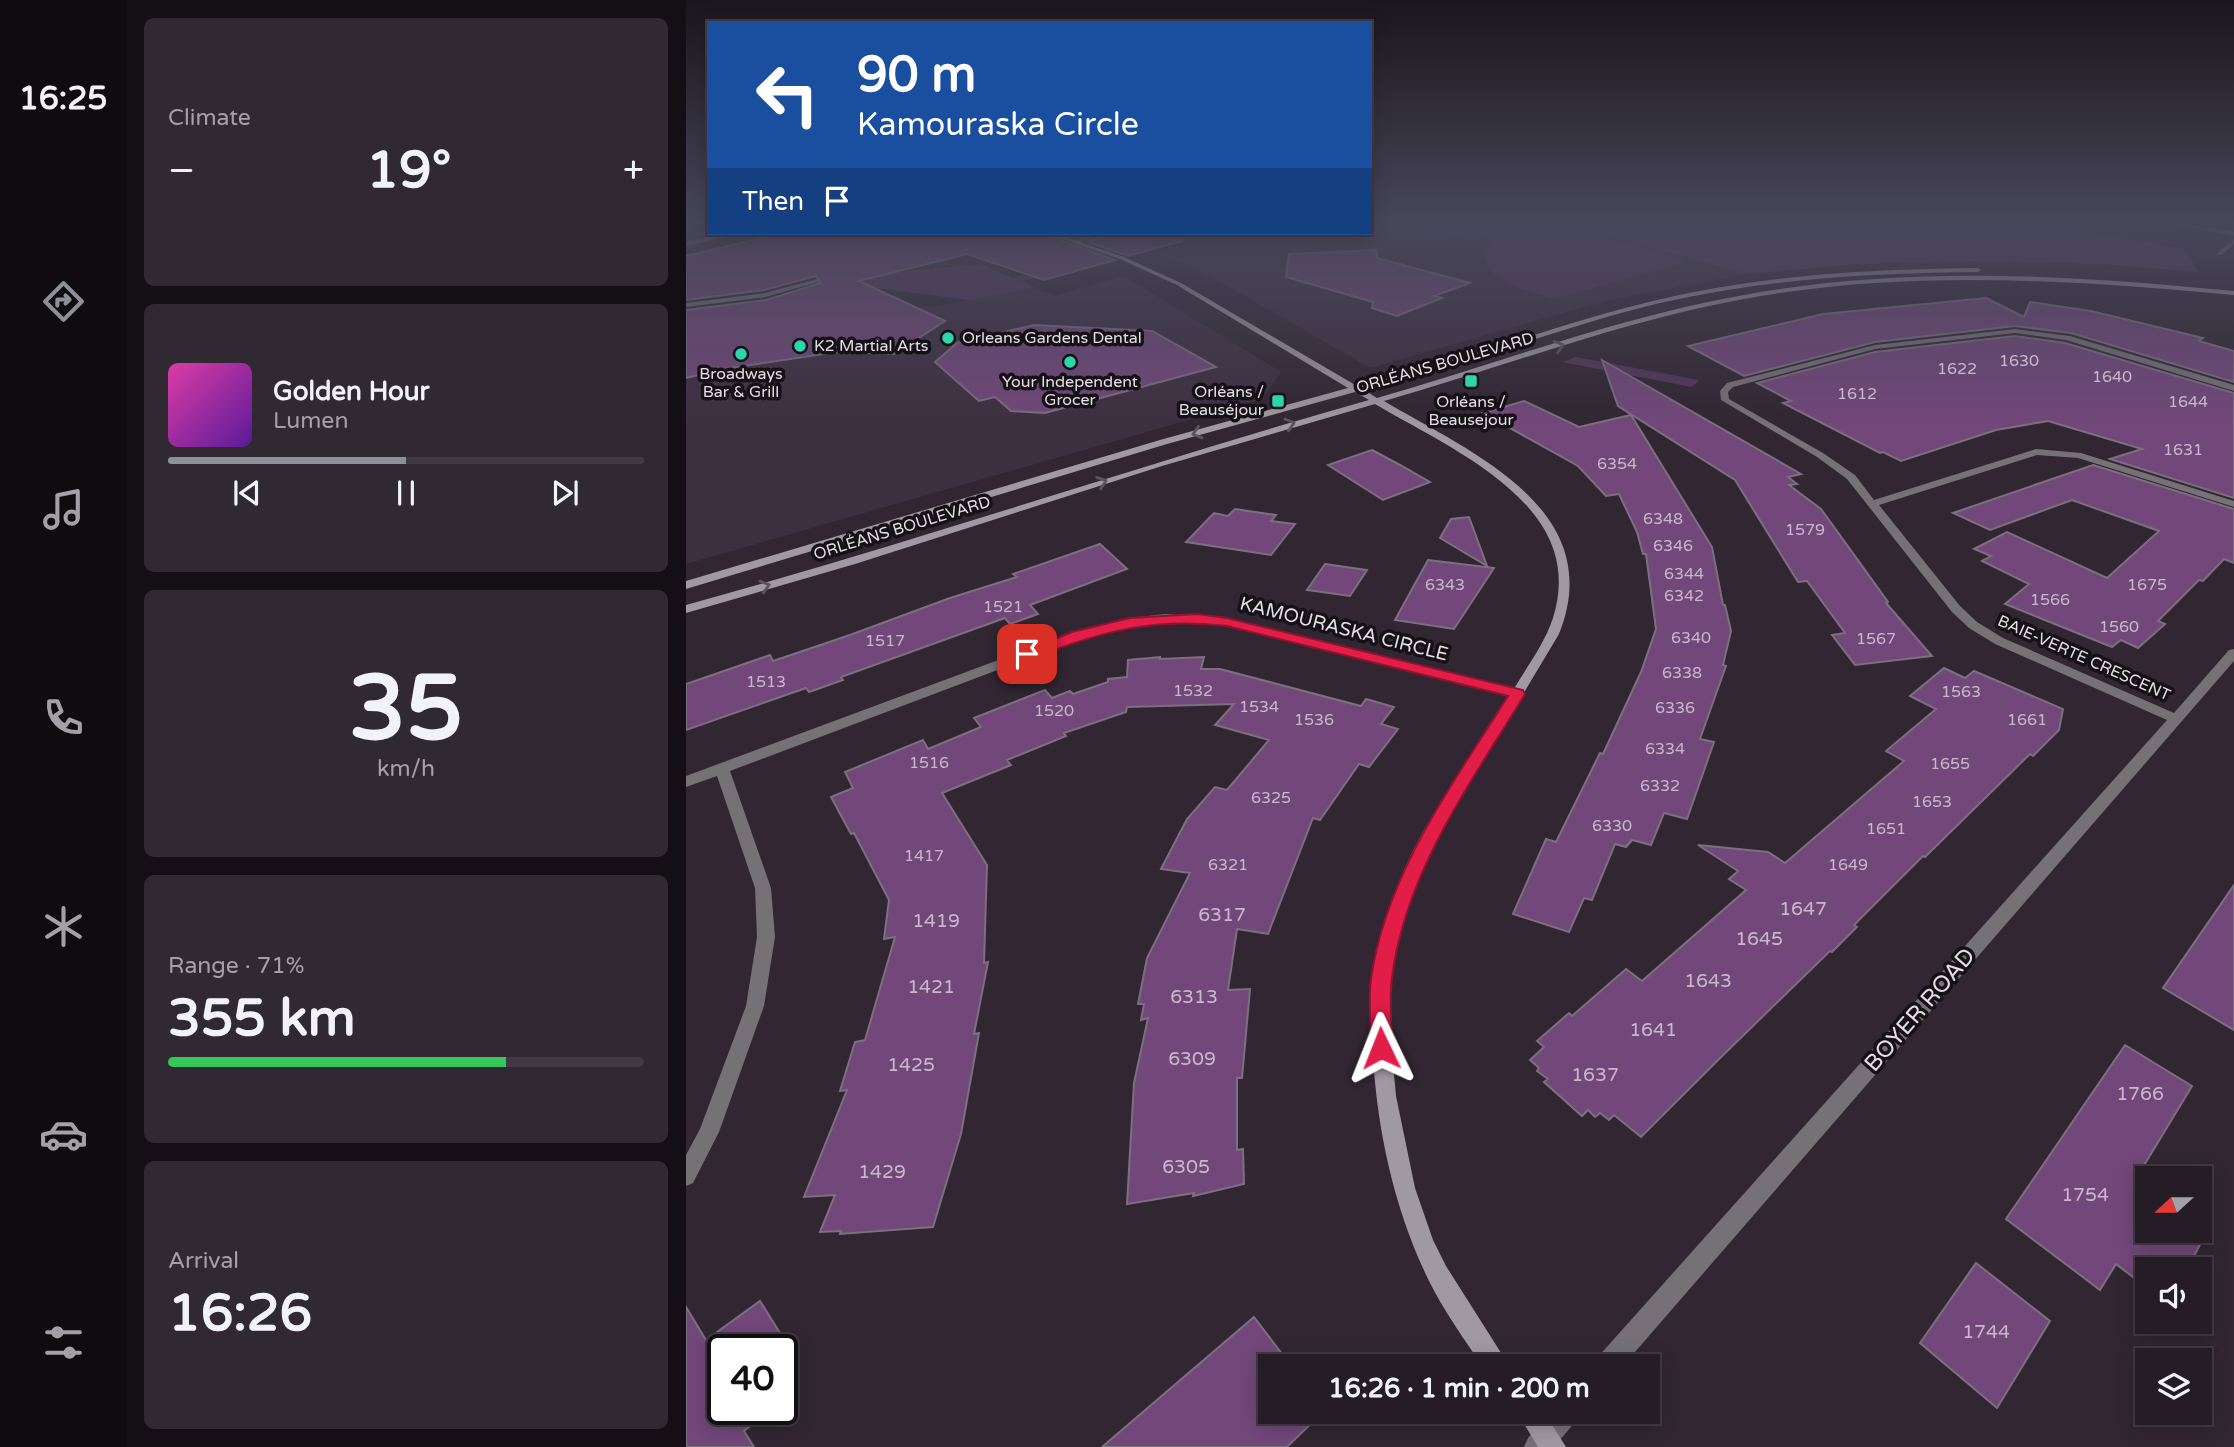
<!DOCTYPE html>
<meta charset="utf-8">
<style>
body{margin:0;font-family:"Varela Round",sans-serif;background:#312932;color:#f1f3f6;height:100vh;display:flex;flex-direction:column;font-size:26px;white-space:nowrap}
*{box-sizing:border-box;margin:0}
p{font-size:23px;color:#a3a1a7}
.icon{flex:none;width:38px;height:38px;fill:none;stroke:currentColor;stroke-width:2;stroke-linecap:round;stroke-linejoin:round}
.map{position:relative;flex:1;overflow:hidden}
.panel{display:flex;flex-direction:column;gap:18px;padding:18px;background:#140f15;width:560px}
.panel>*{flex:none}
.top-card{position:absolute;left:21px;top:21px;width:665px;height:214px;border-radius:0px;box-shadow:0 4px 18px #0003,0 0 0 2px #423a43;background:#1a4fa0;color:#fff;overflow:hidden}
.needle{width:46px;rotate:249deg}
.buttons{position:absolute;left:1449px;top:1166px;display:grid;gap:14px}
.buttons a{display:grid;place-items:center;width:77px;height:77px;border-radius:0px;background:#251c26;box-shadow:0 4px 18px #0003,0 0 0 2px #423a43;font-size:35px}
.speed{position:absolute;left:21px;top:1334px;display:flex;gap:14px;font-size:35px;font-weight:700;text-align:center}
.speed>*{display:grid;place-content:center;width:91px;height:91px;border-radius:50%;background:#251c26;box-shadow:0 4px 18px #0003,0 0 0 2px #423a43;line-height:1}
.speed .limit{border:4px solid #111;border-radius:10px;background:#fff;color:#111}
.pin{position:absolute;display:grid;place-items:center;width:60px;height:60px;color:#fff;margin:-30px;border-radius:14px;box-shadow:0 4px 10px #0006}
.me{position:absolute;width:77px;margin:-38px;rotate:358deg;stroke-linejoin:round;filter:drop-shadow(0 0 5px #0008)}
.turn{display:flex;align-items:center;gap:24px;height:147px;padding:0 35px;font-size:32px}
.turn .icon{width:91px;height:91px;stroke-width:2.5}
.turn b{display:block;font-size:49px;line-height:60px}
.then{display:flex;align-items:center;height:66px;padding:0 35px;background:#0003;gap:14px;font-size:26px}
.big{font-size:52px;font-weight:700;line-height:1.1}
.panel .card{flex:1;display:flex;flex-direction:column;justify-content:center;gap:10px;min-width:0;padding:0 24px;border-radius:10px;background:#312932}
.panel .dial{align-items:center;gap:0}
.dial b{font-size:91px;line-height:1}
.song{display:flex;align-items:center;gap:21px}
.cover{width:84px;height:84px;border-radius:10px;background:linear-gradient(135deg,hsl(320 70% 55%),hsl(270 70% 35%))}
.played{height:7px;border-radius:4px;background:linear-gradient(90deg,#8c9099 50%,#423a43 50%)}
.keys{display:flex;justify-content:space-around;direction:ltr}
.heat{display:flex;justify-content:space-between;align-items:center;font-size:38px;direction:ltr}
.charge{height:10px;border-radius:5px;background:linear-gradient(90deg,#34c759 71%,#423a43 0)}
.trip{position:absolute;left:572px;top:1354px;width:402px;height:70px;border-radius:0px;background:#251c26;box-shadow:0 4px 18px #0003,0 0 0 2px #423a43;font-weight:700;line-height:70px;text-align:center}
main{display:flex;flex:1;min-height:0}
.menu{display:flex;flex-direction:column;width:126px;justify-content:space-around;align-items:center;background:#0f0b0f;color:#a3a1a7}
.menu .icon{width:49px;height:49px}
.menu .current{color:#8c9099}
.menu b{font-size:32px;color:#f1f3f6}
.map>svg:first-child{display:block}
</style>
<main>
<nav class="menu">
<b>16:25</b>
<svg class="icon current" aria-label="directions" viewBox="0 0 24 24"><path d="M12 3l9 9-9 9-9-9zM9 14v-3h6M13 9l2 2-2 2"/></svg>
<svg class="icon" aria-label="music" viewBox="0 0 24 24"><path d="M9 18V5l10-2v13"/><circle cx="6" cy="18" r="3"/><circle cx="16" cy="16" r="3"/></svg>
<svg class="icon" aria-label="phone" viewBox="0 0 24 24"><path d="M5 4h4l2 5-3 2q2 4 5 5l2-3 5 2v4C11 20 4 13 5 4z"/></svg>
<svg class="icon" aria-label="climate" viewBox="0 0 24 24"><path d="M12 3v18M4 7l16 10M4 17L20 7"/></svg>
<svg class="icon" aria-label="car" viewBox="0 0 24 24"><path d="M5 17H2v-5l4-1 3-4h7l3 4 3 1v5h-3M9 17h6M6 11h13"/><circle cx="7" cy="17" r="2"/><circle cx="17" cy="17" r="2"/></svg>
<svg class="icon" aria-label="filters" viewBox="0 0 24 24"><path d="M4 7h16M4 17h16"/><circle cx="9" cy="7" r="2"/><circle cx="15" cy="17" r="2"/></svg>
</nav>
<section class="panel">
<div class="card"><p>Climate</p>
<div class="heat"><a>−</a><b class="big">19°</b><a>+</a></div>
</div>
<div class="card">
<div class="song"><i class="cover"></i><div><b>Golden Hour</b><p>Lumen</p></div></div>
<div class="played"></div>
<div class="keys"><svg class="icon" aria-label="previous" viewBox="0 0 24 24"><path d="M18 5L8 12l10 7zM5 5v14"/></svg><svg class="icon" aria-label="pause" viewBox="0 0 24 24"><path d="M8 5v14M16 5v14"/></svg><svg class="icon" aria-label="next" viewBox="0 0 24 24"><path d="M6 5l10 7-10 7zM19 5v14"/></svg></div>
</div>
<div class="card dial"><b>35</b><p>km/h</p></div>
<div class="card"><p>Range · 71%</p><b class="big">355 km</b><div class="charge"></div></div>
<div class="card"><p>Arrival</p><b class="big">16:26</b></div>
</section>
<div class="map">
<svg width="1548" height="1447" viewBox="0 0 1548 1447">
<rect width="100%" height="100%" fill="#312632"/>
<g fill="#3d2f40">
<path d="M 684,223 L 875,223 L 1061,274 L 924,300 L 684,368 L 522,275 L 475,254 L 549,233 L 684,233 Z"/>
<path d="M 438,276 L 595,372 L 576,399 L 0,564 L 0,340 L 268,303 L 349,288 L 369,296 Z"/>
</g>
<g fill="#523558">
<path d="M 713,223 L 834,223 L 789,240 Z"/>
<path d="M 852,223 L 865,223 L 995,258 L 998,263 L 867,299 L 828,286 L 804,271 L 797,256 C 810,234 829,229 852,223 Z"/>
<path d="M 875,223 L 1347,223 L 1500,249 L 1512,272 L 1413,264 L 1289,261 L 1174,264 L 1061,274 Z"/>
<path d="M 397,259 L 405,262 L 336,281 L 349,288 L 284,300 L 172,286 L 182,281 L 186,274 L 295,264 L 327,278 Z"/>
<path d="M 890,357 L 1013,380 L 1006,387 L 876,362 Z"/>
</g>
<g fill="#714879" stroke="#7b707e" stroke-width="2">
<path d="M 97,233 L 356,233 L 429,260 L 358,280 L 281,254 L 173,281 L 259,321 L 208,354 L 151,352 L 38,369 L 0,378 L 0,310 L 80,300 L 135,283 L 130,276 L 78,290 L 0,300 L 0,256 Z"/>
<path d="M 426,233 L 495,233 L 496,241 L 442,256 L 402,242 Z"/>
<path d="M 691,250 L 691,258 L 784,283 L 748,296 L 756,298 L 711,316 L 686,308 L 687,302 L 600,277 L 603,254 Z"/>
<path d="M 1300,298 L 1338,317 L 1344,302 L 1405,311 L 1517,338 L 1513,341 L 1548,351 L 1548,382 L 1385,333 L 1329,326 L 1189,342 L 1058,376 L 1002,346 L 1137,314 Z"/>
<path d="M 348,325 L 466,331 L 530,367 L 359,413 L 325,411 L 309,397 L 293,401 L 249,362 L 271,343 Z"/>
<path d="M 1329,336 L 1379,343 L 1548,393 L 1548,498 L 1424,459 L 1456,449 L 1362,421 L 1310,430 L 1215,461 L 1197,452 L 1194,453 L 1097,403 L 1105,401 L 1071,383 L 1189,352 Z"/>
<path d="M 916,360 L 1115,474 L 1102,477 L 1111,484 L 1103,485 L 1135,509 L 1202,602 L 1200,603 L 1246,656 L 1169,665 L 1146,635 L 1159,633 L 1121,581 L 1112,582 L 1049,480 L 932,406 Z"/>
<path d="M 838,401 L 893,427 L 945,415 L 1026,547 L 1037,605 L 1039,605 L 1045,631 L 1037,665 L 1040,666 L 1014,739 L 1028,742 L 1001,819 L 978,813 L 965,845 L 946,840 L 940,847 L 929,844 L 906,900 L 898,898 L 883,932 L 827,914 L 860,839 L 870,842 L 914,753 L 917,754 L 955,672 L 970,629 L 960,554 L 957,554 L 951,532 L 933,494 L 920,496 L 892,466 L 797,413 Z"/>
<path d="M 686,450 L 714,465 L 744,482 L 697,500 L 642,465 Z"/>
<path d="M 1407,465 L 1548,509 L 1548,563 L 1538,559 L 1517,581 L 1513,580 L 1472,621 L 1479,624 L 1452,648 L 1435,640 L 1426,647 L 1319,604 L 1343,584 L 1296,561 L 1305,556 L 1288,549 L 1321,532 L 1421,578 L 1473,531 L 1386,500 L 1304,530 L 1267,513 Z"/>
<path d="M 549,509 L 590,515 L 585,521 L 609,524 L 585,555 L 500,542 L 528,513 L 542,516 Z"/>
<path d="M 783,517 L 801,566 L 754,538 L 765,519 Z"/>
<path d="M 414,544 L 441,569 L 344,605 L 352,614 L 324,624 L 319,618 L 155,677 L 157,680 L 123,692 L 120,688 L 0,730 L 0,684 L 84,655 L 87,661 L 164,635 L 264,598 L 331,577 L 327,574 Z"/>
<path d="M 742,560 L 808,568 L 768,629 L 709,620 Z"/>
<path d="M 639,564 L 681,570 L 664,596 L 621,590 Z"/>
<path d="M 474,657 L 474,659 L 518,657 L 515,669 L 534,669 L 675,706 L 680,699 L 708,707 L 695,724 L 712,729 L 683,767 L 673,764 L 634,820 L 627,818 L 582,934 L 551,929 L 542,990 L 564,989 L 556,1078 L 551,1078 L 551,1150 L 557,1149 L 558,1184 L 507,1196 L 508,1193 L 441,1204 L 448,1083 L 462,1018 L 455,1020 L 458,1004 L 452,1004 L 461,958 L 504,873 L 475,869 L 501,819 L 529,787 L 541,790 L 583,740 L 529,725 L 548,704 L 441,707 L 440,712 L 378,733 L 380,736 L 321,760 L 325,765 L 256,793 L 301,865 L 298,963 L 302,962 L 288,1034 L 293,1033 L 275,1134 L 247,1227 L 154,1234 L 155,1231 L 134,1232 L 149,1195 L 118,1197 L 161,1090 L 154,1091 L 169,1042 L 179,1040 L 209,937 L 198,939 L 203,900 L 168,833 L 165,834 L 145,797 L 167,788 L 159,772 L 237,740 L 242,749 L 295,727 L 288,718 L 359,690 L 366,698 L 384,691 L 387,694 L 422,682 L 422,679 L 441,677 L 442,660 Z"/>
<path d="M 1258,668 L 1279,678 L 1288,671 L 1377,709 L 1373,730 L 1347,756 L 1344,754 L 1239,857 L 1237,856 L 1168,925 L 1171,927 L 1146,952 L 1144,951 L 1031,1061 L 955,1137 L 928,1115 L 923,1120 L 914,1113 L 909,1117 L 902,1110 L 896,1116 L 858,1082 L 862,1079 L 851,1071 L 853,1068 L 844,1060 L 858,1047 L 851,1041 L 883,1013 L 886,1016 L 940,969 L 956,981 L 1060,890 L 1043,879 L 1052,871 L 1012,845 L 1082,852 L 1099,863 L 1218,761 L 1200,751 L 1250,709 L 1224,696 Z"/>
<path d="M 1548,885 L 1548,1030 L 1477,988 Z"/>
<path d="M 1439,1045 L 1506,1086 L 1454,1172 L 1461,1176 L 1461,1230 L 1502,1230 L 1516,1241 L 1501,1269 L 1461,1269 L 1461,1288 L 1430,1264 L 1414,1290 L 1320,1219 Z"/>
<path d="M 1290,1263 L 1364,1321 L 1311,1408 L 1234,1343 Z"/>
<path d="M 74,1301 L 104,1349 L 37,1349 L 37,1409 L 86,1409 L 58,1431 L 68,1447 L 0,1447 L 0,1307 L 20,1340 Z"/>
<path d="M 568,1317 L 606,1367 L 584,1367 L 584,1412 L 637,1412 L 601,1447 L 416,1447 Z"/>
</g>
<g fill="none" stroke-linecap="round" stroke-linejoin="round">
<g fill="#767077" fill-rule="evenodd">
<path d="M 1481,223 L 1494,223 L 1548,232 L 1548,236 Z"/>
<path d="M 45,233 L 56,233 L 0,246 L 0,242 Z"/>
<path d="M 414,233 L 423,233 L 389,243 L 386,241 Z"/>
<path d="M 1548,239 L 1548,244 L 1535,255 L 1531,255 L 1531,253 Z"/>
<path d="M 131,279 L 133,282 L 79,297 L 0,307 L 0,303 L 79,293 Z"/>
<path d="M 1329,329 L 1384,336 L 1548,385 L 1548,391 L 1380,340 L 1329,333 L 1189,349 L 1047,387 L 1042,392 L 1043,399 L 1137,453 L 1169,475 L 1188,500 L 1350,449 L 1395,453 L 1548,501 L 1548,507 L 1392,458 L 1351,455 L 1193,505 L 1274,606 L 1291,622 L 1317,638 L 1488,713 L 1543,650 L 1548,649 L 1548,661 L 936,1367 L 908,1367 L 911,1358 L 1481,720 L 1309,644 L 1283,628 L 1266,612 L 1161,479 L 1131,457 L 1035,400 L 1034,391 L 1041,383 L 1189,345 Z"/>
<path d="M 479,614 L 541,618 L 836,691 L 838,694 L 831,698 L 541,626 L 479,622 L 444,626 L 396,638 L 44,771 L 85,888 L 89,937 L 78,1006 L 33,1132 L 7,1183 L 0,1186 L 0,1155 L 14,1129 L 60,1006 L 71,937 L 69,888 L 31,776 L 0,787 L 0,776 L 388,632 L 444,618 Z"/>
<path d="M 864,1412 L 893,1412 L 890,1421 L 868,1447 L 838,1447 L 842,1438 Z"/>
</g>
<g fill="#a098a2" fill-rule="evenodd">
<path d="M 359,233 L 367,233 L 438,257 L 495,283 L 671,386 C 773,363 870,324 971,300 C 1077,275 1184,269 1292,268 L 1295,270 L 1292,272 C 1185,273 1079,279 974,303 C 874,327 778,366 678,390 L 691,398 C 813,363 933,317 1058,295 C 1219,265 1386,275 1548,291 L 1548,295 C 1386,280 1219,269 1058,299 C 935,321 818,367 698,401 C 784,452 923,509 873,634 L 745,848 L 721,908 L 710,948 L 704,986 L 703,1020 L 710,1096 L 729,1188 L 747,1240 L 760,1266 L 824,1367 L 797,1367 C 778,1339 758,1311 743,1281 C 709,1211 692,1135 687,1058 C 685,1033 683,1009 686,985 C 691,936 708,888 730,845 C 758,792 794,743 826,692 C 840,668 858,645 867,618 C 874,596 875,573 868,551 C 846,482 748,439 689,404 L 476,466 L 169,564 L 0,613 L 0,605 C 229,542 454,465 683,400 L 669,392 L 481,444 L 0,589 L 0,581 L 474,440 L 662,388 L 491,285 L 434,259 Z"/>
<path d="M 831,1412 L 858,1412 L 880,1447 L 852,1447 Z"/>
</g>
</g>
<defs><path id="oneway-chevron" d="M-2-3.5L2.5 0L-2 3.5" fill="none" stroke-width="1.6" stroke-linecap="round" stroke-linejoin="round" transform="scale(1.75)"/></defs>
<g stroke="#5b545c">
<use href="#oneway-chevron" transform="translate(873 346) rotate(-17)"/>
<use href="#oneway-chevron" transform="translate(604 424) rotate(-17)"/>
<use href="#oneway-chevron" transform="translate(511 433) rotate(164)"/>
<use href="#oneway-chevron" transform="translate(416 482) rotate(-19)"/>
<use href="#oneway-chevron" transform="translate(79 586) rotate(-17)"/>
</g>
<linearGradient id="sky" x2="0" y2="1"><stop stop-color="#1b151c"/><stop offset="0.52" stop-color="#48475a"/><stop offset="1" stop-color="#48475a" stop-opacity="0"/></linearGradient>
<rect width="1548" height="425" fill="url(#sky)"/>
<path fill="#e11d48" stroke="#92132f" stroke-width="2" d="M 511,614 L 541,618 L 837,690 L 839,694 C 785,783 719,872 706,978 C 703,1001 706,1026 706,1048 L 703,1055 L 695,1058 L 688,1055 L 685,1048 C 685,1026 682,1001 685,979 C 700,873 767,784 822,696 L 541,626 C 467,617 414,632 346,658 L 341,659 L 333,654 L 386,632 L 444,618 Z"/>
<g fill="#2cd5ab" stroke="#161117" stroke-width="2.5">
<circle cx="262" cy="338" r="7"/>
<circle cx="114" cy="346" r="7"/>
<circle cx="55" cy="354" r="7"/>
<circle cx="384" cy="362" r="7"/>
<rect x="778" y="374" width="14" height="14" rx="3.5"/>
<rect x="585" y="394" width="14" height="14" rx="3.5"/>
</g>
<g text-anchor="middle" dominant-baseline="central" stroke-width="7" stroke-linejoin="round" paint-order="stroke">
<g font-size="16" fill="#e4dde5" stroke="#161117">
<text x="276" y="338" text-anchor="start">Orleans Gardens Dental</text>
<text x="128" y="346" text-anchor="start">K2 Martial Arts</text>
<text x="55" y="374">Broadways<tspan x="55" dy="18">Bar &amp; Grill</tspan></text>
<text x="384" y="382">Your Independent<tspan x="384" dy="18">Grocer</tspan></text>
<text x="578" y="392" text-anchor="end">Orléans /<tspan x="578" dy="18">Beauséjour</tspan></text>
<text x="785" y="402">Orléans /<tspan x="785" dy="18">Beausejour</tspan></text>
</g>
<g font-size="16" fill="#c7b8ca">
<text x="1333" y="361">1630</text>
<text x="1271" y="369">1622</text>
<text x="1426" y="377">1640</text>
<text x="1171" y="394">1612</text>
<text x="1502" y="402">1644</text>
<text x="1497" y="450">1631</text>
<text x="931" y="464">6354</text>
<text x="977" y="519">6348</text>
<text x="1119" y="530">1579</text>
<text x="987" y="546">6346</text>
<text x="998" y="574">6344</text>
<text x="759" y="585">6343</text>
<text x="1461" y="585">1675</text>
<text x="998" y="596">6342</text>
<text x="1364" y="600">1566</text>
<text x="317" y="607">1521</text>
<text x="1433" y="627">1560</text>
<text x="1005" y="638">6340</text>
<text x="1190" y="639">1567</text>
<text x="199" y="641">1517</text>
<text x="996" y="673">6338</text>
<text x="80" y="682">1513</text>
<text x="507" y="691">1532</text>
<text x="1275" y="692">1563</text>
<text x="573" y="707">1534</text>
<text x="989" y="708">6336</text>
<text x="368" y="711">1520</text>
<text x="628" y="720">1536</text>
<text x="1341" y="720">1661</text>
<text x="979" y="749">6334</text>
<text x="243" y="763">1516</text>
<text x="1264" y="764">1655</text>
<text x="974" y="786">6332</text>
<text x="585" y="798">6325</text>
<text x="1246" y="802">1653</text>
<text x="926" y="826">6330</text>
<text x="1200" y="829">1651</text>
<text x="238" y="856">1417</text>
<text x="542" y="865">6321</text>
<text x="1162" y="865">1649</text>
</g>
<g font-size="16" fill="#e4dde5" stroke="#161117">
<text transform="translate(759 363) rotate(-16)">ORLÉANS BOULEVARD</text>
<text transform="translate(216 528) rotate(-17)">ORLÉANS BOULEVARD</text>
<text transform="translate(1398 658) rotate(24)">BAIE-VERTE CRESCENT</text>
</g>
<g font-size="19" fill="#e4dde5" stroke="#161117">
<text transform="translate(658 629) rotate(14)">KAMOURASKA CIRCLE</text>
</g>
<g font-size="19" fill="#c7b8ca">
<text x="1117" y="909">1647</text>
<text x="536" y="915">6317</text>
<text x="250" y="921">1419</text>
<text x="1073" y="939">1645</text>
<text x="1022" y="981">1643</text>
<text x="245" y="987">1421</text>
<text x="508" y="997">6313</text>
<text x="967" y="1030">1641</text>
<text x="506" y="1059">6309</text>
<text x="225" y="1065">1425</text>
<text x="909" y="1075">1637</text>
<text x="1454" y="1094">1766</text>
<text x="500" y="1167">6305</text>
<text x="196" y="1172">1429</text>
<text x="1399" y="1195">1754</text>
<text x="1300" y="1332">1744</text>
</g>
<g font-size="23" fill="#e4dde5" stroke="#161117">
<text transform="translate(1234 1010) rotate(-49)">BOYER ROAD</text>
</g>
</g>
</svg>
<div class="buttons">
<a><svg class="needle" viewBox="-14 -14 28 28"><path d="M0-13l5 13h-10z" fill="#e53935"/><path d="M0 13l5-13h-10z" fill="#a3a1a7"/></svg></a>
<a><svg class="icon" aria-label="sound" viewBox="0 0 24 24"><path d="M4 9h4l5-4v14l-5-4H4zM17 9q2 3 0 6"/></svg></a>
<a><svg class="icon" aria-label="layers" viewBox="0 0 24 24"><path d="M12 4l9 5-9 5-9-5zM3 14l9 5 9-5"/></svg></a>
</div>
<div class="speed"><div class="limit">40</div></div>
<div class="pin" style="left:341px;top:654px;background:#d93025"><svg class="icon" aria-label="arrive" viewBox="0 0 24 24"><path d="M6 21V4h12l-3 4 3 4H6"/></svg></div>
<svg class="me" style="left:695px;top:1048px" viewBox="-20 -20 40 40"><path d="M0-17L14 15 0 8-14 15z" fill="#e11d48" stroke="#fff" stroke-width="4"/></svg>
<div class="trip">16:26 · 1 min · 200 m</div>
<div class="top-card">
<div class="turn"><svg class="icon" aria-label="left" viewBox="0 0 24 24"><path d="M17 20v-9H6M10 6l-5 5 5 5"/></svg><div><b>90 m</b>Kamouraska Circle</div></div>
<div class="then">Then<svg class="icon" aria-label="arrive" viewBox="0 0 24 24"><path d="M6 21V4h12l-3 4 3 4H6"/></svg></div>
</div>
</div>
</main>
